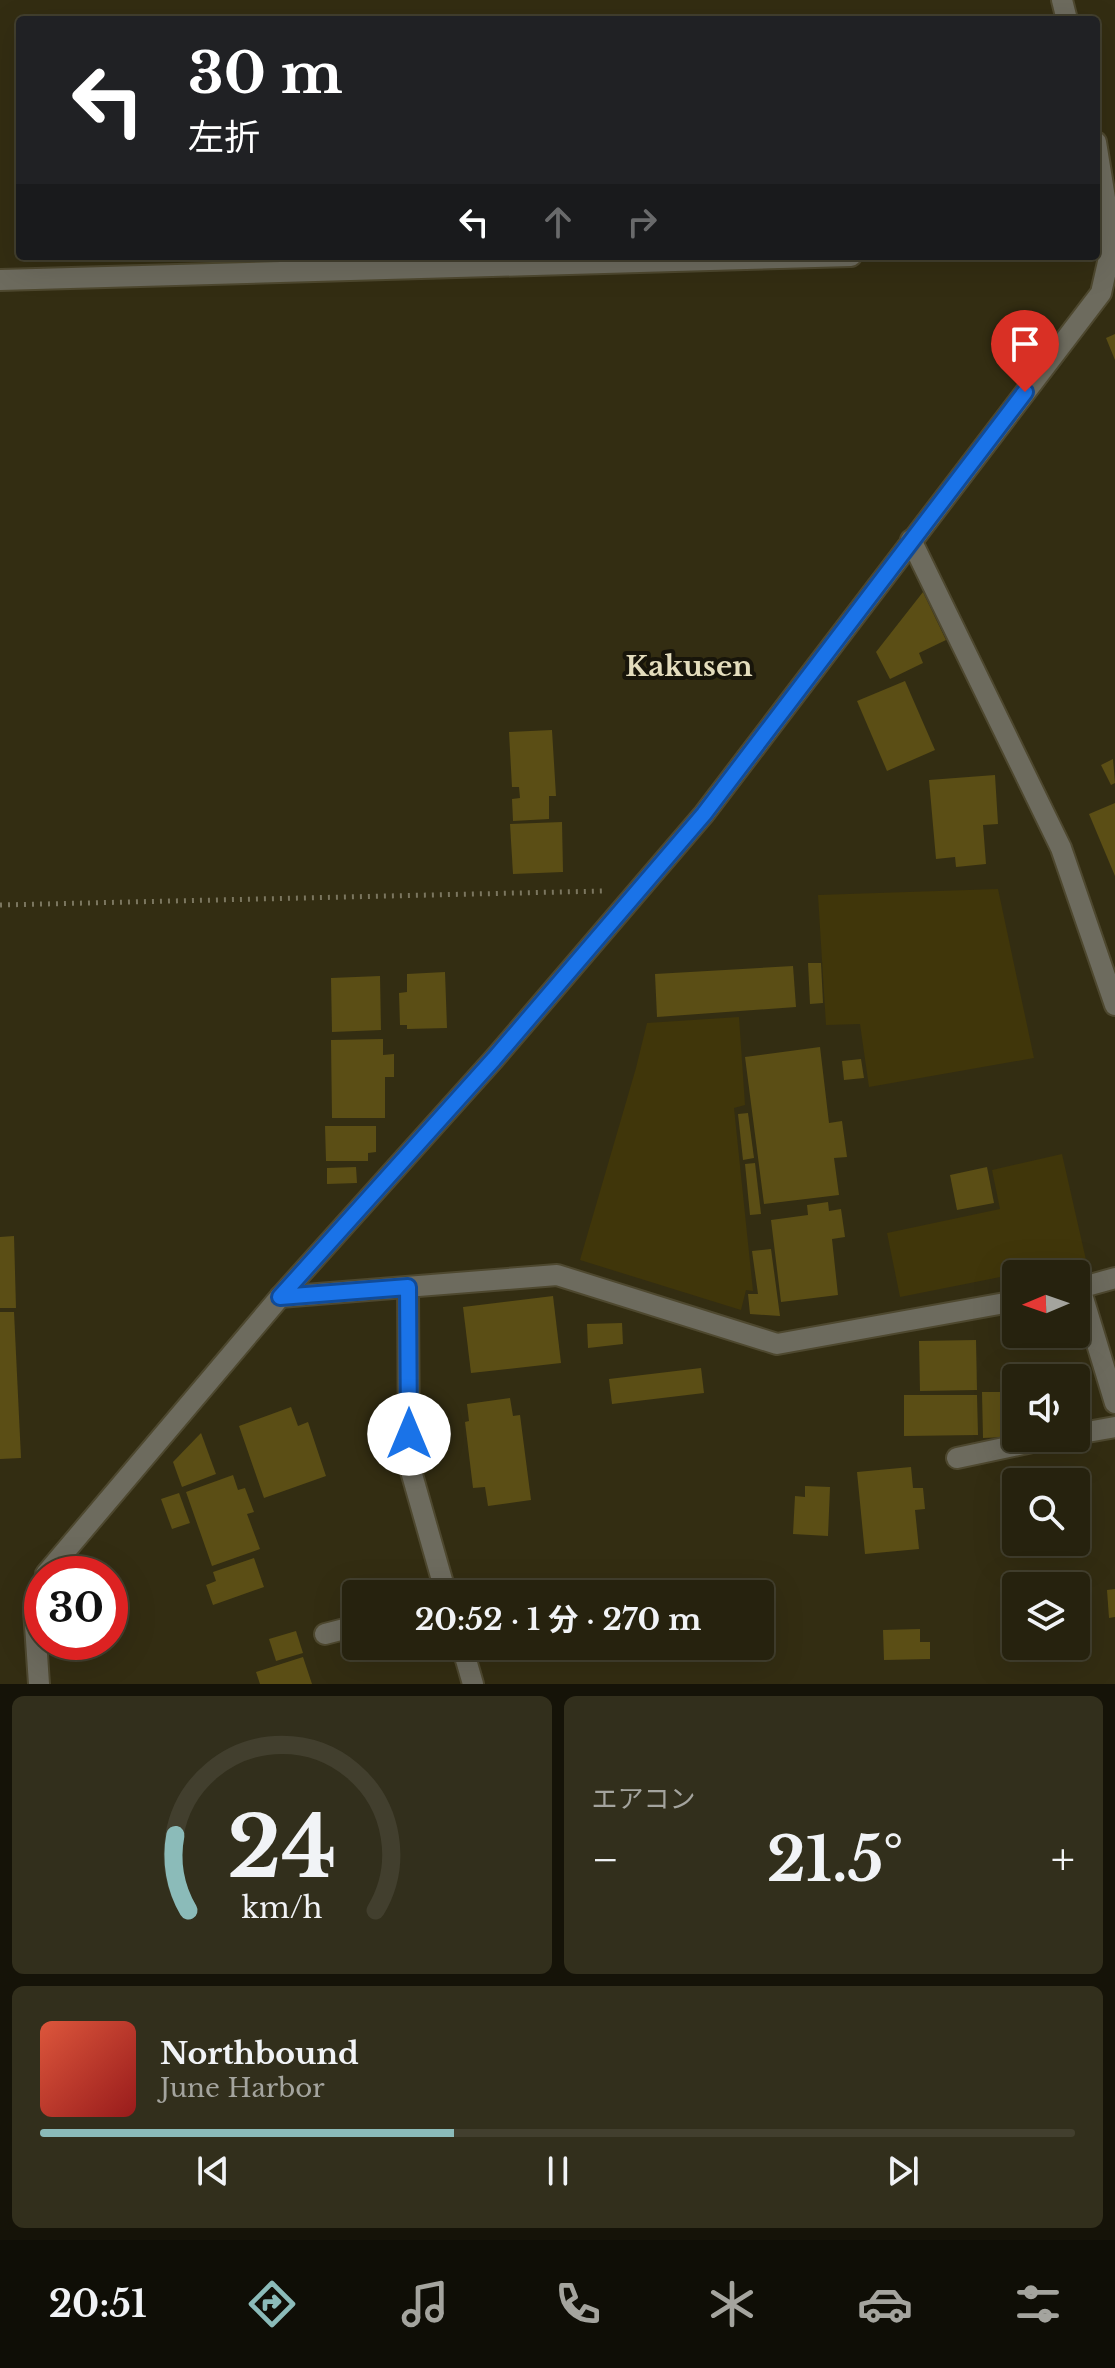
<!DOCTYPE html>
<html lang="ja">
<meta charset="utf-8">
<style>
body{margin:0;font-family:"Libre Baskerville","Noto Sans JP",serif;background:#322f1c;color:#f1f3f6;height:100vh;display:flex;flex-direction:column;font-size:30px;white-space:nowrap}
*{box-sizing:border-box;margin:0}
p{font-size:26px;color:#a4a49e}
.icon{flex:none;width:44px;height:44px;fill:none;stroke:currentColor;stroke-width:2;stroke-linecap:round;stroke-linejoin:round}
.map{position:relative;height:1684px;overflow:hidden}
.side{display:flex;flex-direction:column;gap:12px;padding:12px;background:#151308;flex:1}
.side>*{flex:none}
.hud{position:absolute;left:16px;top:16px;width:1084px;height:244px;border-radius:8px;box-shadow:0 8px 32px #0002,0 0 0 2px #423f2e;background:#202124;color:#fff;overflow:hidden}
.needle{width:52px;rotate:268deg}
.tools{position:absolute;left:1002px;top:1260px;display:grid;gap:16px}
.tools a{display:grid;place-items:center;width:88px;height:88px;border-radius:8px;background:#26220e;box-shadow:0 8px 32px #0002,0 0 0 2px #423f2e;font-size:40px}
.speed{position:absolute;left:24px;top:1556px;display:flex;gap:16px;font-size:40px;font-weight:700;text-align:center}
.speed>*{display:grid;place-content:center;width:104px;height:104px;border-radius:50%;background:#26220e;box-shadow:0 8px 32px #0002,0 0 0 2px #423f2e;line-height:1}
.speed .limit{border:12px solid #d22;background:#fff;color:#111}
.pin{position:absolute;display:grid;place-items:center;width:68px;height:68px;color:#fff;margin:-82px -34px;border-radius:50% 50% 50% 0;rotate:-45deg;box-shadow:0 0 8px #0007}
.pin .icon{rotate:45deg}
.me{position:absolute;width:88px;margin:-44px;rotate:0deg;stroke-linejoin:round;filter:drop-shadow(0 0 6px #0008)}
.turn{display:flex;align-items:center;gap:28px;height:168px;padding:0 40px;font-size:36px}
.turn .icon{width:104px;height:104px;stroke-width:2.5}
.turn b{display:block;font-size:56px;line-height:68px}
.lanes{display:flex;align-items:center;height:76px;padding:0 40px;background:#0003;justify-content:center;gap:40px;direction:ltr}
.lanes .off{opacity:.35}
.big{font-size:60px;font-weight:700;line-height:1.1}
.side .tile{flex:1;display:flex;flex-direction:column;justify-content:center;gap:12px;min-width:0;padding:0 28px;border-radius:12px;background:#322f1c}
.side .dial{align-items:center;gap:0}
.dial svg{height:208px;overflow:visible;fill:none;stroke:#423f2e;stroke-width:7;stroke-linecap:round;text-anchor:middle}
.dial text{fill:#f1f3f6;stroke:none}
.song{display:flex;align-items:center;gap:24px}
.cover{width:96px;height:96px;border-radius:12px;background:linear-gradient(135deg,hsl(10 70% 55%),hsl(0 70% 35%))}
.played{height:8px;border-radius:4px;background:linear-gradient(90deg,#8bbbb9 40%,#423f2e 40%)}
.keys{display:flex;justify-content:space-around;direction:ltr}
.heat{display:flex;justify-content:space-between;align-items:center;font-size:44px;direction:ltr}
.side .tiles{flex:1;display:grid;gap:12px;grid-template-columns:1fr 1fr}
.tile:last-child{grid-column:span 2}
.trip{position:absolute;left:342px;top:1580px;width:432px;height:80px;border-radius:8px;background:#26220e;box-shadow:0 8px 32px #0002,0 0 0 2px #423f2e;font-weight:700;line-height:80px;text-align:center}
.dock{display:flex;height:128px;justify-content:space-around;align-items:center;background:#0f0e06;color:#a4a49e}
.dock .icon{width:56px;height:56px}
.dock .on{color:#8bbbb9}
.dock b{font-size:36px;color:#f1f3f6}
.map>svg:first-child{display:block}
</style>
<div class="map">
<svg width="1115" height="1684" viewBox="0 0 1115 1684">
<rect width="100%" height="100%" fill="#332d12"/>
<g fill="#40360a">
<path d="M 998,889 L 1034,1058 L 869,1087 L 860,1024 L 826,1025 L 818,895 Z"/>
<path d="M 739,1017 L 745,1105 L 734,1108 L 753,1291 L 746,1290 L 741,1310 L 580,1260 L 636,1068 L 647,1023 Z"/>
<path d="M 1062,1154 L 1086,1260 L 900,1297 L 887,1233 L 1000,1209 L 992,1170 Z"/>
</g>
<g fill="#5b4e15">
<path d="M 1115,334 L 1115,360 L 1106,338 Z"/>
<path d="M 923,592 L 946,640 L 919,653 L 923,663 L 890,679 L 876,652 Z"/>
<path d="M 905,681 L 935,750 L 887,771 L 857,701 Z"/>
<path d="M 552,730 L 556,796 L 549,796 L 549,819 L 513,821 L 512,799 L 520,798 L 519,787 L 512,787 L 509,732 Z"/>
<path d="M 1113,759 L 1115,783 L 1111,785 L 1101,765 Z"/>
<path d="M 995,775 L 998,824 L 983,825 L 986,864 L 956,867 L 955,857 L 936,859 L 929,780 Z"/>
<path d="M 1115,803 L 1115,876 L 1089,814 Z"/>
<path d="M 562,822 L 563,872 L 513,874 L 510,824 Z"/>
<path d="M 808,963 L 821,963 L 823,1003 L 810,1004 Z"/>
<path d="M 793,966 L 796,1007 L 657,1017 L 655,974 Z"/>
<path d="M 445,972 L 447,1028 L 407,1029 L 407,1025 L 400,1025 L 399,993 L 407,992 L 407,974 Z"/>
<path d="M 380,976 L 381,1030 L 332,1032 L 331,978 Z"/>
<path d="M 383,1039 L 383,1055 L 394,1054 L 394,1077 L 385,1077 L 385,1118 L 332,1118 L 331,1040 Z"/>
<path d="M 820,1047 L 829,1123 L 842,1121 L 847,1157 L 834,1158 L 839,1195 L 764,1204 L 745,1057 Z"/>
<path d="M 861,1059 L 864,1078 L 844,1080 L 842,1061 Z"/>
<path d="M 748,1113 L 754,1158 L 743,1160 L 738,1114 Z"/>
<path d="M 325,1126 L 376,1126 L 376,1152 L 368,1153 L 368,1161 L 326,1161 Z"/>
<path d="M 755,1163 L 761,1214 L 750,1215 L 745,1164 Z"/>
<path d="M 356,1167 L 357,1183 L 327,1184 L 327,1168 Z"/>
<path d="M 987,1167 L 994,1203 L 957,1210 L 950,1175 Z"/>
<path d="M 828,1202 L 829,1211 L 841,1209 L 845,1237 L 832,1239 L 838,1295 L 781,1302 L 771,1220 L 808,1215 L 807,1205 Z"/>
<path d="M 14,1236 L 16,1308 L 0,1308 L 0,1237 Z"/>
<path d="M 771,1249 L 780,1316 L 750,1314 L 748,1294 L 758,1294 L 752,1251 Z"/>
<path d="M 553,1296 L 561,1363 L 471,1373 L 463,1307 Z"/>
<path d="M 0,1312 L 14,1312 L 21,1458 L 0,1459 Z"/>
<path d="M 622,1323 L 623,1344 L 588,1348 L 587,1324 Z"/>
<path d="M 976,1340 L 977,1390 L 920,1391 L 919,1341 Z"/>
<path d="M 701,1368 L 704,1393 L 612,1404 L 609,1379 Z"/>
<path d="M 982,1392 L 1005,1392 L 1006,1437 L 983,1438 Z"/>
<path d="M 904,1395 L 977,1395 L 978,1435 L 904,1436 Z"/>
<path d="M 510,1398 L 513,1416 L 520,1415 L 531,1500 L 488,1506 L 485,1487 L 473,1488 L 465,1422 L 469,1421 L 467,1404 Z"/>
<path d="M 291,1407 L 298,1426 L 308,1422 L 326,1476 L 264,1498 L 239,1426 Z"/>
<path d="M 201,1433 L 216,1474 L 182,1487 L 173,1462 Z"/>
<path d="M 911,1467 L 913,1488 L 923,1488 L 925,1509 L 915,1510 L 919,1549 L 865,1554 L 857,1472 Z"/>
<path d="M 233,1475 L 238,1490 L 245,1488 L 254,1512 L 247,1514 L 260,1549 L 212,1566 L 186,1492 Z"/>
<path d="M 805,1486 L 830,1487 L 828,1536 L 793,1534 L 795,1496 L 805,1497 Z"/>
<path d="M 179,1493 L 190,1523 L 172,1529 L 161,1499 Z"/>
<path d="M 254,1558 L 264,1587 L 213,1605 L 206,1585 L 216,1581 L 213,1572 Z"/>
<path d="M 1115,1589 L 1115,1617 L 1109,1618 L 1107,1590 Z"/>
<path d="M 920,1629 L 920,1642 L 930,1642 L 930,1659 L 884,1660 L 883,1630 Z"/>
<path d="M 296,1631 L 303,1653 L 276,1661 L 269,1639 Z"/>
<path d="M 303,1657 L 312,1684 L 260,1684 L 256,1672 Z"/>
</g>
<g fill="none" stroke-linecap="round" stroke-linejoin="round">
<defs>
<g id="service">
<path d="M 1076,1434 L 1115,1427"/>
<path d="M 957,1458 L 1051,1438"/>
<path d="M 325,1634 L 356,1626"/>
</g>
<g id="minor">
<path d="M 1062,0 L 1067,20"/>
<path d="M 0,280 L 851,256"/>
<path d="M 911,540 L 1061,848 L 1115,1005"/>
<path d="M 408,1287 L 409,1464 L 446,1594"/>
<path d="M 1080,1288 L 1115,1403"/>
<path d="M 1076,1289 L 1115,1278"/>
<path d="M 280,1297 L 557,1275 L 777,1344 L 1016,1301"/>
<path d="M 46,1574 L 280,1297 L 494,1059 L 704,814 L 1101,293 L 1111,249 L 1110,229 L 1096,142"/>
<path d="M 462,1646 L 473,1684"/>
<path d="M 39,1684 L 34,1610 L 42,1586"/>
</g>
</defs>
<use href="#service" stroke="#4e482f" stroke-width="24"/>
<use href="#minor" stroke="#4e482f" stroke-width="24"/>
<path stroke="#7b765f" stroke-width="5" stroke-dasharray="2 6" stroke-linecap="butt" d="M 0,905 L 603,891"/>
<use href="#service" stroke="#6d6b5e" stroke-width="20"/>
<use href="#minor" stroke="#6d6b5e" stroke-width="20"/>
</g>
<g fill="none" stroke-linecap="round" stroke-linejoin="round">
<defs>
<path id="route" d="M 409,1434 L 408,1287 L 280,1297 L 494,1059 L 704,814 L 1025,392"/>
</defs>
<use href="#route" stroke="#114b97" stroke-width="20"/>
<use href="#route" stroke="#1a73e8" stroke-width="14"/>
</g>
<g text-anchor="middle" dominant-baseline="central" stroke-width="8" stroke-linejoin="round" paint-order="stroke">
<g font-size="28" font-weight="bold" fill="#e4ddbd" stroke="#18150a">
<text x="689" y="666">Kakusen</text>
</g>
</g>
</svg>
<div class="tools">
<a><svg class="needle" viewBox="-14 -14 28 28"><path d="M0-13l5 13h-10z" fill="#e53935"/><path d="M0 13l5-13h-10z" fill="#a4a49e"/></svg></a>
<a><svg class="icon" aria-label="sound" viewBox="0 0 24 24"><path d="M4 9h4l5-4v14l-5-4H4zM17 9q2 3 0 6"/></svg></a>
<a><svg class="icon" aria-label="search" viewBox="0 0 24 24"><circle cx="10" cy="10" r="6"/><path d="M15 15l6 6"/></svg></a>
<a><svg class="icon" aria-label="layers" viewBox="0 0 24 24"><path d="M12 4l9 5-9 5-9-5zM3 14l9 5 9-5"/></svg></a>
</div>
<div class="speed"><div class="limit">30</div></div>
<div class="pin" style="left:1025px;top:392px;background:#d93025"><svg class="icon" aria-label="arrive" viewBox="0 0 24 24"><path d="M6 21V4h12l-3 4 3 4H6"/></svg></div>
<svg class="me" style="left:409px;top:1434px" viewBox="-20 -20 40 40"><circle r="19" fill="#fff"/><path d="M0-13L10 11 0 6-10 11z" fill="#1a73e8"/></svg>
<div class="trip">20:52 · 1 分 · 270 m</div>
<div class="hud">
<div class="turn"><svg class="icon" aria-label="left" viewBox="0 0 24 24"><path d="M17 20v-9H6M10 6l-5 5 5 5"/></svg><div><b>30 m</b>左折</div></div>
<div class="lanes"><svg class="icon" aria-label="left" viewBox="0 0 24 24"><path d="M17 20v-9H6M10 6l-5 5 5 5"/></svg><svg class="icon off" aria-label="ahead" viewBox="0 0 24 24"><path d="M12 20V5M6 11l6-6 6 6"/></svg><svg class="icon off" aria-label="right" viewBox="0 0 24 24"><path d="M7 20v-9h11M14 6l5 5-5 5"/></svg></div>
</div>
</div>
<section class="side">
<div class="tiles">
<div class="tile dial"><svg viewBox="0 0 100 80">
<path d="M14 69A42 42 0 1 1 86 69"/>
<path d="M14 69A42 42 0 0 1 9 40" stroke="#8bbbb9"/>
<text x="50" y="56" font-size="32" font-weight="700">24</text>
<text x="50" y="72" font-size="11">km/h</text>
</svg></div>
<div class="tile"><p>エアコン</p>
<div class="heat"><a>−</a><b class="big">21.5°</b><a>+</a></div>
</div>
<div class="tile">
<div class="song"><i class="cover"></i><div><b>Northbound</b><p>June Harbor</p></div></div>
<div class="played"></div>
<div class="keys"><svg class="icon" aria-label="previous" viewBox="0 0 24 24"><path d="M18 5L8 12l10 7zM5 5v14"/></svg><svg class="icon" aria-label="pause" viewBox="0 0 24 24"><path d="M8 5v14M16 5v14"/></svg><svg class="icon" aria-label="next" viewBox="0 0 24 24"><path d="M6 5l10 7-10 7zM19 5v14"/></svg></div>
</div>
</div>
</section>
<nav class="dock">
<b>20:51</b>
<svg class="icon on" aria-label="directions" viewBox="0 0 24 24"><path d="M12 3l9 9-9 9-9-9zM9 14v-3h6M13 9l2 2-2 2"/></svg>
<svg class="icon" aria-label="music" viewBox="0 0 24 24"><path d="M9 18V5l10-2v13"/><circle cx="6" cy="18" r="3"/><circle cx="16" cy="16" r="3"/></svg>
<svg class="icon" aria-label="phone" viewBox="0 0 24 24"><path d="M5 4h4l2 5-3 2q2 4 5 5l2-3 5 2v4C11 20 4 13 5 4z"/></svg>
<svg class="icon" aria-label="climate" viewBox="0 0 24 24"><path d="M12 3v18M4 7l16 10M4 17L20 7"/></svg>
<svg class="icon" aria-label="car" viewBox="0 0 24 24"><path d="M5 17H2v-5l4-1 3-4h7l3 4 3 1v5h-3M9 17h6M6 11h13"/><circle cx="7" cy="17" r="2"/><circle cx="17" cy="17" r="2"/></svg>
<svg class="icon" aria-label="filters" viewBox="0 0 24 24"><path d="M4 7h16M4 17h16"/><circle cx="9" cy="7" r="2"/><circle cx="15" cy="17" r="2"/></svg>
</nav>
